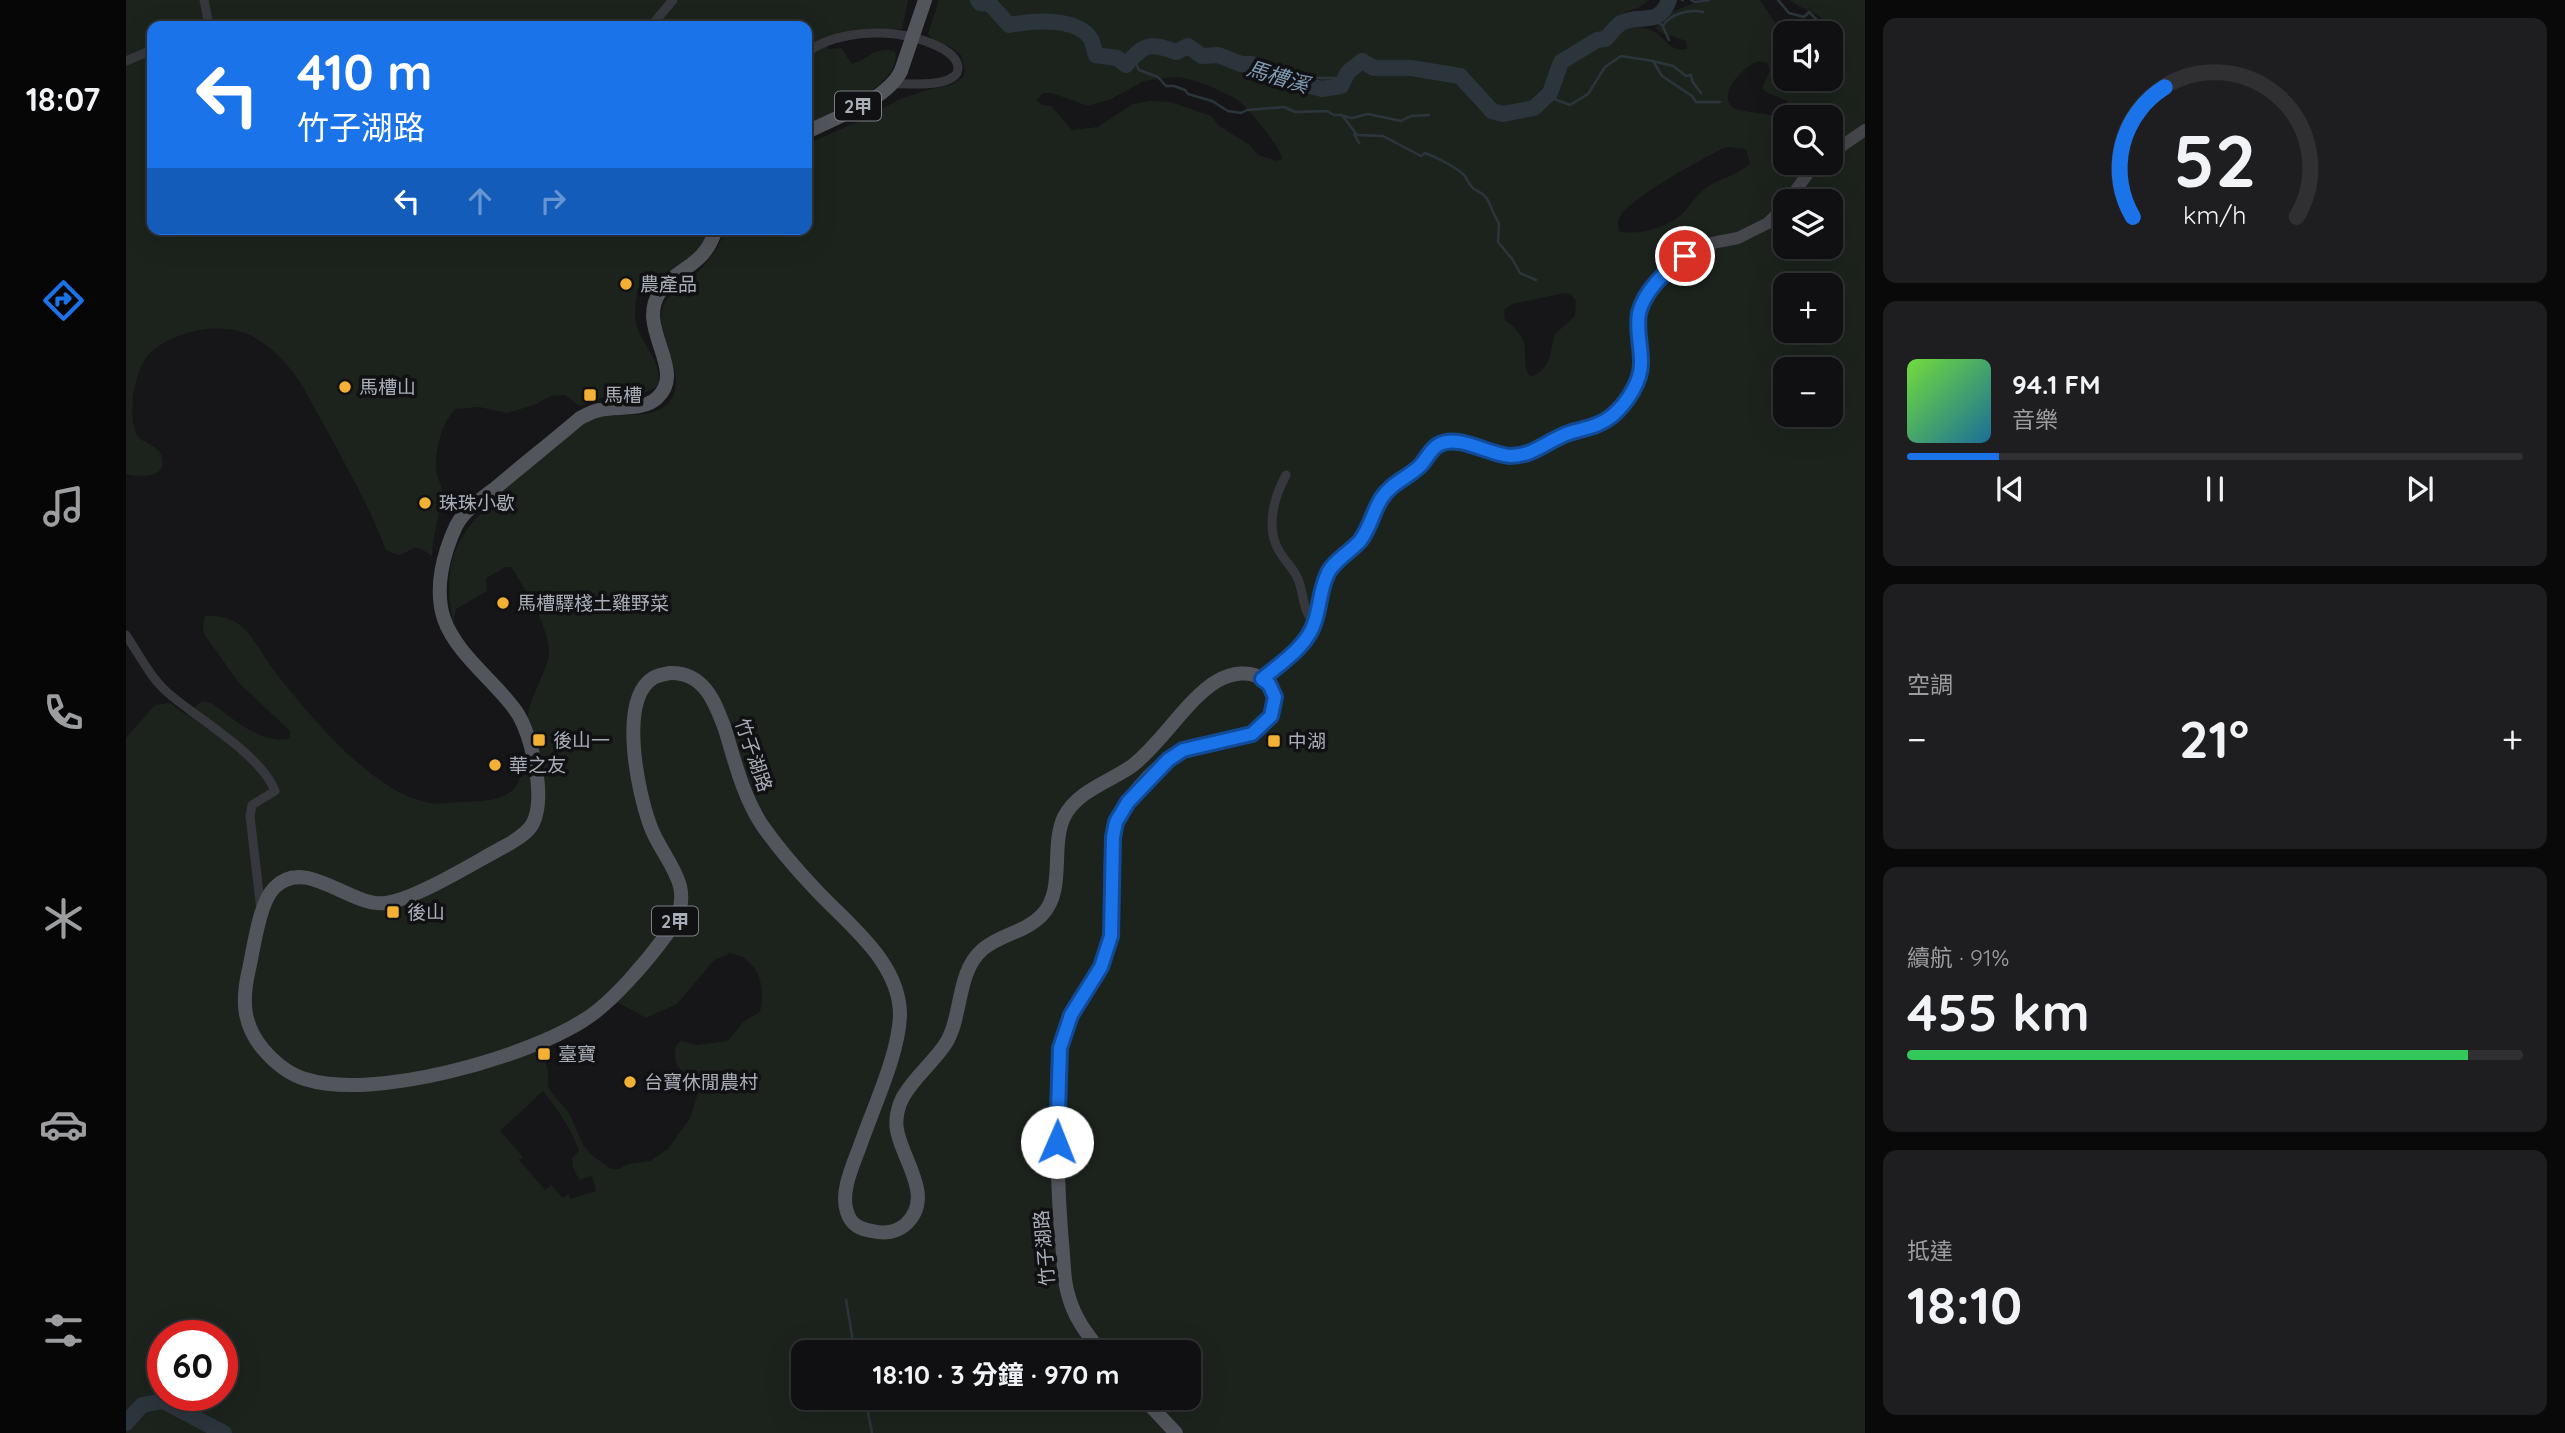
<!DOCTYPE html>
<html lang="zh-TW">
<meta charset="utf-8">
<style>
body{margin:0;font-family:Quicksand,"Noto Sans TC",sans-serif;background:#1e1e20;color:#f1f3f6;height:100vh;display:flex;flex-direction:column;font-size:26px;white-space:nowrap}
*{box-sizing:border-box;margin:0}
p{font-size:23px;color:#9c9d9f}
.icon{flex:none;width:38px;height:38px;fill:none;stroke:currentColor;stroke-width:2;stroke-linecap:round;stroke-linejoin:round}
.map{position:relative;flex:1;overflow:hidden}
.sheet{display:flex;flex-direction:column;gap:18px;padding:18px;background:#09090a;width:700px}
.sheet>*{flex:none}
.banner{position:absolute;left:21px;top:21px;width:665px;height:214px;border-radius:14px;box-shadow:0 7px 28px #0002,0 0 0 2px #303032;background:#1a73e8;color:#fff;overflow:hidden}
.controls{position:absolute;left:1647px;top:21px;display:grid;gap:14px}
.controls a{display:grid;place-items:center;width:70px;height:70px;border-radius:14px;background:#101012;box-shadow:0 7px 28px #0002,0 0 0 2px #303032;font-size:35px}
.speed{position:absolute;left:21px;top:1320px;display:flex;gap:14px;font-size:35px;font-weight:700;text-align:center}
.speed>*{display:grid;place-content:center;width:91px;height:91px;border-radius:50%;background:#101012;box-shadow:0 7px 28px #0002,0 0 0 2px #303032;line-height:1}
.speed .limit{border:10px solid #d22;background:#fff;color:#111}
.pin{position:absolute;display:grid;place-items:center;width:60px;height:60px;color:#fff;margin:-30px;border:4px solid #fff;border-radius:50%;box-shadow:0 2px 7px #0007}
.me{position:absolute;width:77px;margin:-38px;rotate:1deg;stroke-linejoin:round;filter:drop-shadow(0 0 5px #0008)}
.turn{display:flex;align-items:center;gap:24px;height:147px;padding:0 35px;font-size:32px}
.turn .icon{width:91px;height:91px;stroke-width:2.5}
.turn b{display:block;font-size:49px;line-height:60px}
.lanes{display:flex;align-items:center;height:66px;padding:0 35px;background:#0003;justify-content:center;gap:35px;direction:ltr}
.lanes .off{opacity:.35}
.big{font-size:52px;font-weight:700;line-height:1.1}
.sheet .card{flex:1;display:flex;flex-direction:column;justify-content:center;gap:10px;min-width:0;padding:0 24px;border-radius:14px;background:#1e1e20}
.sheet .dial{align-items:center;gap:0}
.dial svg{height:182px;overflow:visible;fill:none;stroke:#303032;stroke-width:7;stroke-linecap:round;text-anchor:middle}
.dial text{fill:#f1f3f6;stroke:none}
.song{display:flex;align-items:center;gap:21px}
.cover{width:84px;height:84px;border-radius:10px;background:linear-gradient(135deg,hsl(100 70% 55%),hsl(200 70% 35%))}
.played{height:7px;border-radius:4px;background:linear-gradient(90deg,#1a73e8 15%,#303032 15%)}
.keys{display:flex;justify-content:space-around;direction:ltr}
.heat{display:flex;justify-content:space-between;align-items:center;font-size:38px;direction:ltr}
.charge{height:10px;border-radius:5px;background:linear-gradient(90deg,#34c759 91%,#303032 0)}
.trip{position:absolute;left:665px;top:1340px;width:410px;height:70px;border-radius:14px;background:#101012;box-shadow:0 7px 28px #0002,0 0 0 2px #303032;font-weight:700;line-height:70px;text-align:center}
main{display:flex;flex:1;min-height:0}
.tab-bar{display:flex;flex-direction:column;width:126px;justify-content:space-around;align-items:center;background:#060607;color:#9c9d9f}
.tab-bar .icon{width:49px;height:49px}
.tab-bar .on{color:#1a73e8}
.tab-bar b{font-size:32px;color:#f1f3f6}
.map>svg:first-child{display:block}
</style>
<main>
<nav class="tab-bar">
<b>18:07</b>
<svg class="icon on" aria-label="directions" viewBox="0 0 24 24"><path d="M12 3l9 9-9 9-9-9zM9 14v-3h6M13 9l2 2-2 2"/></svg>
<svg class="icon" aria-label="music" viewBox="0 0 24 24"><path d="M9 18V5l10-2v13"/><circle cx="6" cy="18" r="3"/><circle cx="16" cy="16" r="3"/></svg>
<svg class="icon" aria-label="phone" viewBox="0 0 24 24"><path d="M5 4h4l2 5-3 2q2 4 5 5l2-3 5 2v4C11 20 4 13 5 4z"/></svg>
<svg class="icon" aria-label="climate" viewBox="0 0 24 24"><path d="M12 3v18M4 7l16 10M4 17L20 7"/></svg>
<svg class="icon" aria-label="car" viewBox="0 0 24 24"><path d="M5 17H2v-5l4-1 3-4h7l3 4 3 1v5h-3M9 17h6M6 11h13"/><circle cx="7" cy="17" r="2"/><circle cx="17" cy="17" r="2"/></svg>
<svg class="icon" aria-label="filters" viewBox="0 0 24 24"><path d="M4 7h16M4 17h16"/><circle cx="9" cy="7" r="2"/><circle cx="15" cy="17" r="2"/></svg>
</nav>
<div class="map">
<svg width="1739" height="1433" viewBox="0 0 1739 1433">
<rect width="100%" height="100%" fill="#161618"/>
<g fill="#1c231d" fill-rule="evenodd">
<path d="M 0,0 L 782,0 L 776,29 L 713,34 L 701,45 L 702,49 L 715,48 L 726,64 C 742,59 752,45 769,52 C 778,83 704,115 681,127 L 681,26 L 26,26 L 26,229 L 586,229 L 578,250 L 540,282 L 517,290 L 511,295 C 509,307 507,318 512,329 C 519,349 537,363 532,386 L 516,394 L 478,397 L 454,406 L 439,395 L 425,396 L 408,405 L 381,413 L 353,407 L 329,409 C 315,425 309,449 310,470 C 311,479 318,488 316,497 C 313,517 307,535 306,556 C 283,540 292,550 272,555 L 260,550 C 242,503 217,460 193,416 C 185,403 179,387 169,375 C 158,360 142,344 126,336 C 110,327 85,327 68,331 C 53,335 32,343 22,355 C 7,374 0,420 13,438 C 21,444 34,447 36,458 C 41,479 11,477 0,474 Z"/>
<path d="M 813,0 L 1523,0 L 1512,8 L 1496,13 L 1490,22 L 1495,28 C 1505,28 1517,26 1525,30 C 1539,36 1543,53 1561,49 L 1560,41 L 1534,32 L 1530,28 L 1536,16 L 1576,0 L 1634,0 L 1649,23 L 1664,33 L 1659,33 L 1659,79 L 1704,79 C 1705,62 1711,31 1697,19 C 1689,12 1675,9 1663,0 L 1739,0 L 1739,1433 L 0,1433 L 0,738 L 29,705 L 44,703 L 60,715 L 76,701 L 85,703 C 110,720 131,743 164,739 L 164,731 L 113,683 L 78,634 L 77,626 L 79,616 C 92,616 103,617 114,625 C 128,637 138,657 149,672 C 184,716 247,794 305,803 C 315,805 326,802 336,802 C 413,802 391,770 402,714 C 405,696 422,668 423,654 C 425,631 398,586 385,567 L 380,567 L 360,578 L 361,591 L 330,609 L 327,622 C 314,554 335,529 383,486 C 403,468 424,450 444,432 C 455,425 465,418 478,416 C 499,413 536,421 547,396 C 560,367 524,331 539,302 C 543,294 556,287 563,281 C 579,266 592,250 600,229 L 681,229 L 681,144 L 738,119 L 772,100 L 801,90 L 825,85 L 837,77 L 839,71 L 835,55 L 823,46 L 807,41 L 802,34 ZM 1633,61 L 1641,63 L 1644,70 L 1636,88 C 1642,96 1656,96 1664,104 L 1663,113 L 1658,117 L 1612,110 C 1585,99 1618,65 1633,61 ZM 1048,77 C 1069,78 1091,89 1110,99 C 1121,106 1155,147 1156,159 L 1151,161 L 1132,155 L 1124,145 L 1093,126 L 1085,116 L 1044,102 L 1024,101 L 1007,104 L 972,127 L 946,130 L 925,106 L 916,105 L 910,100 L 917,93 L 926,93 L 962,106 L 985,99 L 1018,81 ZM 1659,117 L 1704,117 L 1704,163 L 1659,163 ZM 1600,147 L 1620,149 L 1624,164 C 1611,175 1595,178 1581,187 C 1569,195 1564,207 1555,215 C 1540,228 1511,236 1493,231 C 1492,225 1491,220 1495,215 C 1508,196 1577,158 1600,147 ZM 1659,201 L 1704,201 L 1704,247 L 1659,247 ZM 1659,285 L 1704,285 L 1704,331 L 1659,331 ZM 1439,293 L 1445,294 L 1450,301 L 1449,316 L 1429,334 C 1423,353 1427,367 1405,377 C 1396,369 1401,354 1398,343 C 1395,333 1387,326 1379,320 L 1378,310 L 1386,304 ZM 1659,369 L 1704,369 L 1704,415 L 1659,415 ZM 604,953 C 633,958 640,987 634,1012 L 618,1021 L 602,1041 L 571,1045 L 556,1041 L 551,1044 C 542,1073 567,1071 572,1093 L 564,1118 L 542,1149 L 524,1161 L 502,1164 L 493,1169 L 485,1169 L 464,1154 L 457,1145 L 443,1113 L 426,1093 L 422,1086 L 422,1072 L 417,1050 L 458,1029 L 491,1002 L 520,1018 L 551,1004 L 587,961 ZM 417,1091 C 432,1110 445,1128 453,1151 L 446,1158 L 447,1167 L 453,1180 L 466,1176 L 470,1191 L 444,1199 L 443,1194 L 437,1198 L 425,1185 L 419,1190 L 393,1160 L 397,1157 L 374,1131 ZM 37,1335 L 96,1335 L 96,1395 L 37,1395 ZM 677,1353 L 1062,1353 L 1062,1398 L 677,1398 Z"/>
</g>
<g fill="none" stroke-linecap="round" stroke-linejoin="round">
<g stroke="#2c353c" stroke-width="2.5">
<path d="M 1556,0 L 1557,0"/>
<path d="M 1565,0 L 1569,2 L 1583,0"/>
<path d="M 1652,0 L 1663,13 L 1678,17 L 1683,12 L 1704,33 L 1709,33 L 1715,39"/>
<path d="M 1527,18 L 1537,26 C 1544,13 1565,9 1577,12"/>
<path d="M 1537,27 L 1543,40"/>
<path d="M 1007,58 L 1013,70 L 1032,77 L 1040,86 L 1048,86 L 1059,90 L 1062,94 L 1086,101 L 1102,111 L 1115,113 L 1121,110 L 1158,107 L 1169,112 L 1201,111 L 1208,115 L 1216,115 L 1231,135 L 1257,136 L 1295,156 L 1299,153 C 1310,157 1330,167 1338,175 C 1342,180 1343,185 1348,189 C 1353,192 1358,194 1361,199 C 1366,207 1368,217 1373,223 L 1372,242 L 1387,260 L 1394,273 L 1410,280"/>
<path d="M 1527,61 L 1547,66 L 1560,76 L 1565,75 L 1566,81 L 1575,93"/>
<path d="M 1180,85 L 1187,78 L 1211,78 L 1222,72"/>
<path d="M 1420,96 L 1444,105 L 1462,94 L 1479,67 L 1495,56 L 1527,61 L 1536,76 L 1566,96 L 1570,102 L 1594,102"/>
<path d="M 1217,116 L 1226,118 L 1242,114 L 1275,121 L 1285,116 L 1303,115"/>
<path d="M 1228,134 L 1233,143"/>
<path d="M 720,1300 L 729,1353"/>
<path d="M 739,1398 L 746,1433"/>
</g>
<g stroke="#2c353c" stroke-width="16">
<path d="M 852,0 L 854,3 L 864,4 L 883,25 C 905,21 950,16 965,39 C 967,43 968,50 970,55 L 991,58 L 1000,65 C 1018,44 1023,42 1050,52 L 1062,46 L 1076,56 L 1092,55 L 1115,64 L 1126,64 L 1136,72 L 1159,73 L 1173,83 L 1196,89 L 1215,86 L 1222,72 L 1236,61 L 1248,68 L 1285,68 L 1334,76 L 1366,111 L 1377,114 L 1408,108 L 1424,93 L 1435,62 L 1471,40 L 1479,39 C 1484,35 1489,27 1495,23 C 1513,13 1533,28 1543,0"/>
<path d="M 0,1423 L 16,1405 L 37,1401 L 98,1433"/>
</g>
<g stroke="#37383d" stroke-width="9">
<path d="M 78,0 L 83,26"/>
<path d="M 525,26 L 547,0"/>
<path d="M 681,52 C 705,35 739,31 769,34 C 786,36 830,47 832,67 C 832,72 831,74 827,77 C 813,87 786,83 769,84"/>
<path d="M 0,61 L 26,50"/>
<path d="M 1160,475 C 1148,497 1140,526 1152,549 C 1158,561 1170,570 1173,582 C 1178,596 1177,613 1189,623"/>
<path d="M 0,635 C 13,654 24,677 41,692 C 70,718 135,754 149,791 L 126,805 L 124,816 L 135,910"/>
</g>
<g stroke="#45474d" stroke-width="12">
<path d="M 1704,154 L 1739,130"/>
<path d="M 1662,201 L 1683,172 L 1694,163"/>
<path d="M 1136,679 L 1175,646 L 1189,623 L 1193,598 L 1201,572 L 1236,539 L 1247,520 L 1254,501 L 1266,484 L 1295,465 L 1304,452 L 1314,444 L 1324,442 L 1336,444 L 1367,454 L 1402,454 L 1440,434 L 1468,427 L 1486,416 L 1503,397 L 1511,380 L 1515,365 L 1514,312 L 1520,296 L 1540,272 L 1558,256 L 1581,244 L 1612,238 L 1642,223 L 1659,206"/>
</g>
<g stroke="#53555c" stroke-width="14">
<path d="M 681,132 C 710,117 761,100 775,71"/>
<path d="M 590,229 C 578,268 553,265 534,292 C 509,328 562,370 531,398 C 517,411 492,406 474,410 C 467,411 460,415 454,418 C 427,441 399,463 372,486 C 358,497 338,510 330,526 C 317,554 308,589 318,619 C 331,655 368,680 390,711 C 406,734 420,797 407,823 C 402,833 392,838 383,844 C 352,860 291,899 260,903 C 224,908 180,855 148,888 C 133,904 128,947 123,969 C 116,999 116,1024 137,1049 C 149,1063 162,1074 179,1079 C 247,1101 399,1058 458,1020 C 486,1003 522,960 541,934 C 552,920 558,904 554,886 C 548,864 531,846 524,825 C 512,792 492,700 527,678 C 532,675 538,674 544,673 C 578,672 589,702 599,729 C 609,762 617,796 636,825 C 652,848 671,870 691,891 C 724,926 774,963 774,1015 C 773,1054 747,1108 734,1146 C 727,1165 714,1192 721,1212 C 725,1225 734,1229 746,1231 C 758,1234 769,1233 779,1225 C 810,1198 776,1160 771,1130 C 769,1119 772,1106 777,1097 C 788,1077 808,1062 820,1043 C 837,1015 830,972 857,949 C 875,934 900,932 916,915 C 940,890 924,847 938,817 C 951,791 983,782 1006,766 C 1036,743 1061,699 1091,681 C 1105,673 1125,669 1139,681 C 1160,698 1142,726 1123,735 C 1118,737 1112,737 1106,738 C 1090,741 1071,744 1056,751 C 1033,762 1009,789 996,811 C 974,852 993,903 982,946 C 973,979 947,1005 937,1038 C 930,1060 932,1083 931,1106 C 931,1152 932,1197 936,1243 C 938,1260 937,1278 942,1294 C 948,1318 961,1334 976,1353"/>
<path d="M 1017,1398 L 1050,1433"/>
</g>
<path stroke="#53555c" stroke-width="14" d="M 775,71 L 799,0"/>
</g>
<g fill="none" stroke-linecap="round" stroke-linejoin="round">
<defs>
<path id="route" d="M 931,1142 L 934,1048 L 945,1015 L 975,967 L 985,936 L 987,837 L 990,822 L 1002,802 L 1042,760 L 1057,750 L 1126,734 L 1145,716 L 1149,697 L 1143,684 L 1136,679 C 1155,663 1182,646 1189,621 C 1194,606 1194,590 1201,575 C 1206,562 1224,552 1234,541 C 1244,528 1247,512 1255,499 C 1266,482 1282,478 1295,465 C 1301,458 1304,450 1312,445 C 1332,433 1363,455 1384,456 C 1408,456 1422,440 1443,433 C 1459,428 1472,427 1486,416 C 1501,403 1516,381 1515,361 C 1515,345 1510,329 1513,313 C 1519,289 1541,271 1559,256"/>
</defs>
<use href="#route" stroke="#114b97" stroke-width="18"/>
<use href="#route" stroke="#1a73e8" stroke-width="12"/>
</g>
<g fill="#f2b134" stroke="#111113" stroke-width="2.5">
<circle cx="500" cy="284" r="7"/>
<circle cx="219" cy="387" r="7"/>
<rect x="457" y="388" width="14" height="14" rx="3.5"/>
<circle cx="299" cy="503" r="7"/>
<circle cx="377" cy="603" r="7"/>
<rect x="406" y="733" width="14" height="14" rx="3.5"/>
<rect x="1141" y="734" width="14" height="14" rx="3.5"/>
<circle cx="369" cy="765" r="7"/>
<rect x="260" y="905" width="14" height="14" rx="3.5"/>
<rect x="411" y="1047" width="14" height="14" rx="3.5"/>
<circle cx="504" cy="1082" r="7"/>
</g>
<g text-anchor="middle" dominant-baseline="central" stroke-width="7" stroke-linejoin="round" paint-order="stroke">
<g fill="#111113" stroke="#7b7e86" stroke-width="2">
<rect x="709" y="91.5" width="46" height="29" rx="5"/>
<rect x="526" y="906.5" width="46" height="29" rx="5"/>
</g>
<g font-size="18" font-weight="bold" fill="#a8adb8">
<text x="732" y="106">2甲</text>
<text x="549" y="921">2甲</text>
</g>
<g font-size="19" fill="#a8adb8" stroke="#111113" text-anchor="start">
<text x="514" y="284">農產品</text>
<text x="233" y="387">馬槽山</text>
<text x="478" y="395">馬槽</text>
<text x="313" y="503">珠珠小歇</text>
<text x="391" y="603">馬槽驛棧土雞野菜</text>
<text x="427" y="740">後山一</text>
<text x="1162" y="741">中湖</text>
<text x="383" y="765">華之友</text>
<text x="281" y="912">後山</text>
<text x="432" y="1054">臺寶</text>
<text x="518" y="1082">台寶休閒農村</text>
</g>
<g font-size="19" fill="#a8adb8" stroke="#111113">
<text transform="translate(628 755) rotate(71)">竹子湖路</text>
<text transform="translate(918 1248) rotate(-95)">竹子湖路</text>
</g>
<g font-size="21" font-style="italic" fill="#7f9bb3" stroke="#111113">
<text transform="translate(1152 76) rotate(17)">馬槽溪</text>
</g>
</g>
</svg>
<div class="controls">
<a><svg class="icon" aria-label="sound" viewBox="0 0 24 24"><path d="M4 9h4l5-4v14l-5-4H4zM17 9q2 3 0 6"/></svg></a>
<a><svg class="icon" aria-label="search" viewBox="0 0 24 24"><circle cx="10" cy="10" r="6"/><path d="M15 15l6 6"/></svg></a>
<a><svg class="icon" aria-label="layers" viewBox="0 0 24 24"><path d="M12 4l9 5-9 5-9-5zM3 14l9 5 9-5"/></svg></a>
<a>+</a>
<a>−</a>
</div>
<div class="speed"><div class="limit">60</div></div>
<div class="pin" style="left:1559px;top:256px;background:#d93025"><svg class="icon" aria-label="arrive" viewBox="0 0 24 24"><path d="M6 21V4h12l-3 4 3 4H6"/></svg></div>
<svg class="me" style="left:931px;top:1142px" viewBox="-20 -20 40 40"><circle r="19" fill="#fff"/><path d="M0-13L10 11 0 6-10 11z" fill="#1a73e8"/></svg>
<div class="trip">18:10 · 3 分鐘 · 970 m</div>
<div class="banner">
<div class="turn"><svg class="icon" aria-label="left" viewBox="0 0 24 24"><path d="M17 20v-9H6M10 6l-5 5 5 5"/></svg><div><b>410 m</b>竹子湖路</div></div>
<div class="lanes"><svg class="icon" aria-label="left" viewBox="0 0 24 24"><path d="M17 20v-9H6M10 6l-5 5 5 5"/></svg><svg class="icon off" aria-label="ahead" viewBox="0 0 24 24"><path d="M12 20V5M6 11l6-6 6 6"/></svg><svg class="icon off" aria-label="right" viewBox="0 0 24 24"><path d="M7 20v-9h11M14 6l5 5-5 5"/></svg></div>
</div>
</div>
<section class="sheet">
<div class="card dial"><svg viewBox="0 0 100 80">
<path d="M14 69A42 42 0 1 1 86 69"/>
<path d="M14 69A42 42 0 0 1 28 12" stroke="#1a73e8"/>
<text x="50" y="56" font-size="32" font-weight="700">52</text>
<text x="50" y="72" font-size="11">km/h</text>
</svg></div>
<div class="card">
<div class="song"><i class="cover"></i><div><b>94.1 FM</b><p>音樂</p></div></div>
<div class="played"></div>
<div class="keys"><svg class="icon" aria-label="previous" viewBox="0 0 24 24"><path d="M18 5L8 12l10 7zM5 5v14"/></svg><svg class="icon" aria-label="pause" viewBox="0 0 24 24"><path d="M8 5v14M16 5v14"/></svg><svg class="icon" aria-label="next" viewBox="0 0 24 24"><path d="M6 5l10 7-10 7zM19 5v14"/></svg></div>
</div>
<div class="card"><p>空調</p>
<div class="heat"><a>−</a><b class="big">21°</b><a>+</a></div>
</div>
<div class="card"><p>續航 · 91%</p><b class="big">455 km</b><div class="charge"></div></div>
<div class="card"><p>抵達</p><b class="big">18:10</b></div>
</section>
</main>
